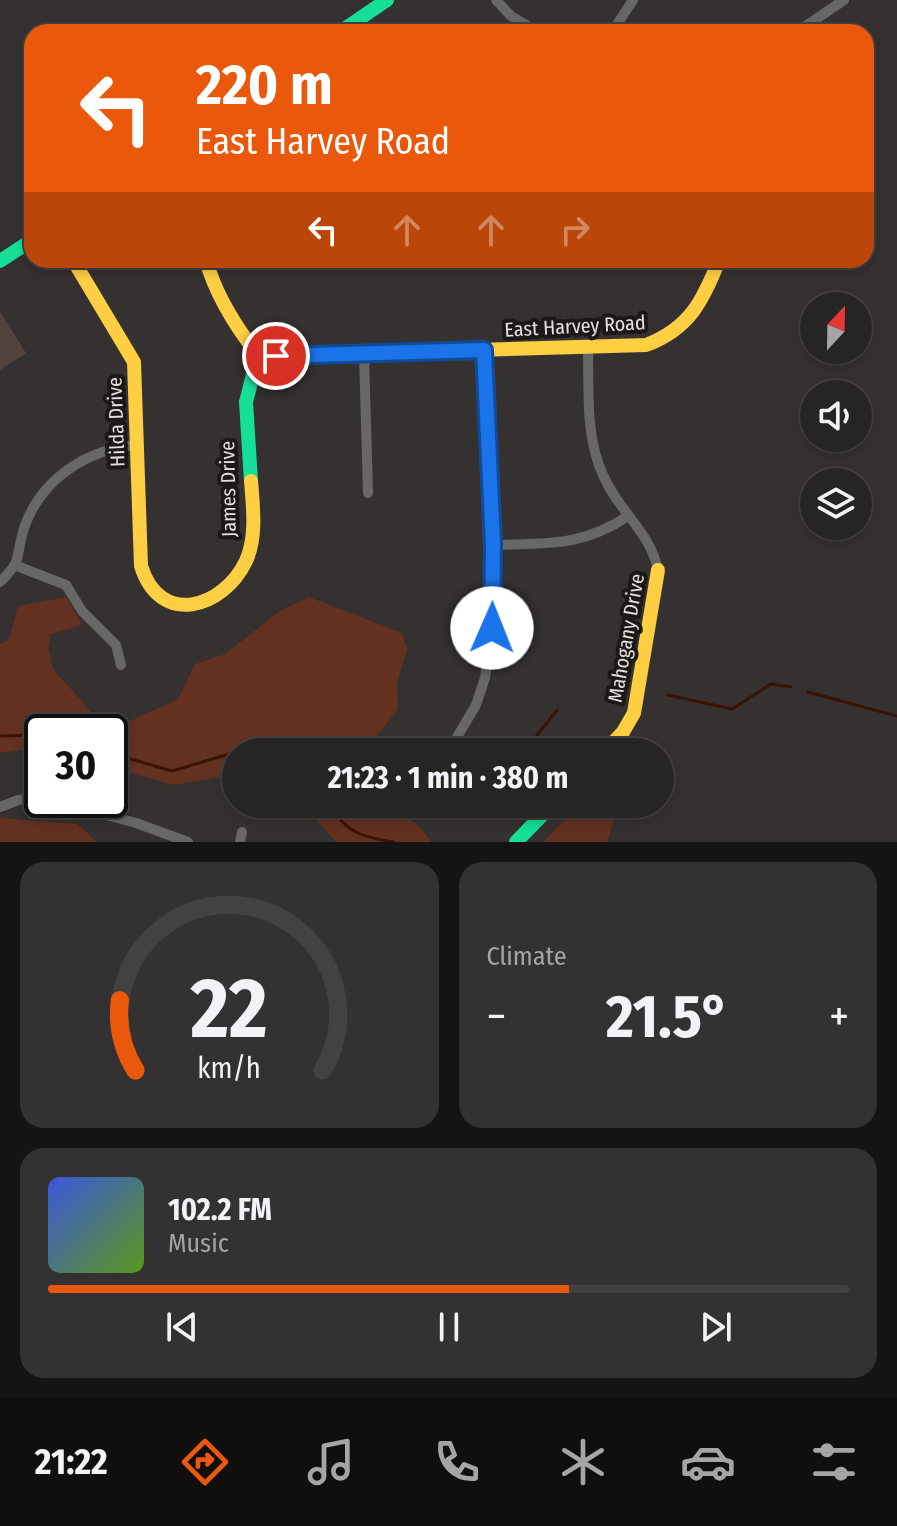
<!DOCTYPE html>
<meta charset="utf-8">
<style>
body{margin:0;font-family:"Fira Sans Condensed",sans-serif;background:#333131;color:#f1f3f6;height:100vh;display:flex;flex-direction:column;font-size:30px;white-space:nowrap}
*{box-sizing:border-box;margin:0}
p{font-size:26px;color:#a4a5a6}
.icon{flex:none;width:44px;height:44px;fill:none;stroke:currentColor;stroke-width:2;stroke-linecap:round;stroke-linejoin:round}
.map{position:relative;height:842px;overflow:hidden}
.details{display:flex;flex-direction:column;gap:20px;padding:20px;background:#151414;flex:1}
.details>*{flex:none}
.banner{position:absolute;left:24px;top:24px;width:850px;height:244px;border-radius:24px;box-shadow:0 4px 12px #0003,0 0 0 2px #434241;background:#ea580c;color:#fff;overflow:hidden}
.needle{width:52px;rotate:22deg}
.controls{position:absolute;left:800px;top:292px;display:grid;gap:16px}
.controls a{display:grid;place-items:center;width:72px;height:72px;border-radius:50%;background:#272524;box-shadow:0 4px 12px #0003,0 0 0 2px #434241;font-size:40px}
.speed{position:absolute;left:24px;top:714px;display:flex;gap:16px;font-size:40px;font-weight:700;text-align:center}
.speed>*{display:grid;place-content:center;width:104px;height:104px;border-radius:50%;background:#272524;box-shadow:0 4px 12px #0003,0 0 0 2px #434241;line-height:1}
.speed .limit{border:4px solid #111;border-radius:12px;background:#fff;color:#111}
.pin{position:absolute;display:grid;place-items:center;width:68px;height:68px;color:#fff;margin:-34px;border:4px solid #fff;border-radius:50%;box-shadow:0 2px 8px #0007}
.me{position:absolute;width:88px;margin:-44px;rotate:1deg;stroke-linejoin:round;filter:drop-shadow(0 0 6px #0008)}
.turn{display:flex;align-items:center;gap:28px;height:168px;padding:0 40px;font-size:36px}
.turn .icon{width:104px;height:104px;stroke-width:2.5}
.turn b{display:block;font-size:56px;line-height:68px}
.lanes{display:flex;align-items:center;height:76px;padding:0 40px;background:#0003;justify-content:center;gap:40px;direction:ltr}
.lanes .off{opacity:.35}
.big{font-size:60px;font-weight:700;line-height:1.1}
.details .widget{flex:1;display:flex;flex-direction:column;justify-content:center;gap:12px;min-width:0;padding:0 28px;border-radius:24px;background:#333131}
.details .dial{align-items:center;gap:0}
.dial svg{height:208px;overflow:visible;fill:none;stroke:#434241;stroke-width:7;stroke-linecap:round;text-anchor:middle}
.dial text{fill:#f1f3f6;stroke:none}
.song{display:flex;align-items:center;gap:24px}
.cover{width:96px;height:96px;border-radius:12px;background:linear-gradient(135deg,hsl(230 70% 55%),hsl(90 70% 35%))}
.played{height:8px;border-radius:4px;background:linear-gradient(90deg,#ea580c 65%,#434241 65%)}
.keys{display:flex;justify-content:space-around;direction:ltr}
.heat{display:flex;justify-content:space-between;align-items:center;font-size:44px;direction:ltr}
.details .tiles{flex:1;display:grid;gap:20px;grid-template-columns:1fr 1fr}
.widget:last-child{grid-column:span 2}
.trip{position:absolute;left:222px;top:738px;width:452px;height:80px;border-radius:40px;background:#272524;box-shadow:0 4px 12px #0003,0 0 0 2px #434241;font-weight:700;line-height:80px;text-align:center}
.dock{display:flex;height:128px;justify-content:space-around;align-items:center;background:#100f0e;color:#a4a5a6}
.dock .icon{width:56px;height:56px}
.dock .current{color:#ea580c}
.dock b{font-size:36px;color:#f1f3f6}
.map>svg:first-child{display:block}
</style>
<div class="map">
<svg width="897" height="842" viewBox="0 0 897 842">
<rect width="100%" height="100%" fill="#343130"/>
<g fill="#643121">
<path d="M 66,597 L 82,625 L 51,634 L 48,649 L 53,669 L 93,714 L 124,724 L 178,699 L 195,664 L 225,654 L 280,611 L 309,597 L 402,633 L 407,649 L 397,683 L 398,709 L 365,752 L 236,752 L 236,774 L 174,785 L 110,767 L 110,732 L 42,732 L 42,747 L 0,753 L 0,644 L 9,640 L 18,606 Z"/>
<path d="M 303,804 C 351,804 403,795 431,842 L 336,842 Z"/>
<path d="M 578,804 L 619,804 L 607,842 L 544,842 Z"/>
<path d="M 0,818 L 77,824 L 97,842 L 0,842 Z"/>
</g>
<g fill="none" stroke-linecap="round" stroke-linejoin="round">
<g stroke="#3b1206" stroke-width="3">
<path d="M 808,692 L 897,716"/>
<path d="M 668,695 L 732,709 L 771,684 L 791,687"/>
<path d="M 0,736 L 42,735"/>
<path d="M 237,752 L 256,752"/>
<path d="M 524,752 L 557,710"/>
<path d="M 110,753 L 172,771 L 236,752"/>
<path d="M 329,804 C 346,833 362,837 394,842"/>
</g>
</g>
<path fill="#53433d" d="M 0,312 L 26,353 L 0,370 Z"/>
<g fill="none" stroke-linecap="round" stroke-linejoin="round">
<g stroke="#676766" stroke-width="10">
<path d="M 496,0 L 511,16 L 538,32"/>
<path d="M 612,32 L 633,0"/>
<path d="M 797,32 L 844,0"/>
<path d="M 588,347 C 589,389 585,436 603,475 C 618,511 650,531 658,570"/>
<path d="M 364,354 L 368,493"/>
<path d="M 493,545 C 547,543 582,547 628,516"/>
<path d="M 17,566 L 66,585 L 82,611 L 116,645 L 121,665"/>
<path d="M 0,582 C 24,559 15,556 24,528 C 41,479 87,449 137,445"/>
<path d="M 457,737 L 476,705 L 485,678 L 492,628 L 493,545 L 484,350"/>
<path d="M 51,800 L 136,823 L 188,842"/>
<path d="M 0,807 L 18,800 L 42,798"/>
<path d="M 240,842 L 242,832"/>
</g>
<g stroke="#16e098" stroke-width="14">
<path d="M 340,32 L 387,0"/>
<path d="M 0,261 L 32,240"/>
<path d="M 251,481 L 246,402 L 258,355"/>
<path d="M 516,842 L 553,804"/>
</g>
<g stroke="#ffcf43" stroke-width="14">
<path d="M 73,260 L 134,362 L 141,566 C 160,627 223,609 246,561 C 257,537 253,506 251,481"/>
<path d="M 206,260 C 216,296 235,326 258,355 L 276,356 L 646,345 C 689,329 703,301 719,260"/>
<path d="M 604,752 L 623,732 L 634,713 L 658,570"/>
</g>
</g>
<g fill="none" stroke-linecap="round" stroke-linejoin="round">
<defs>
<path id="route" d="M 276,356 L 484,350 L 493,545 L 492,628"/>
</defs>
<use href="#route" stroke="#114b97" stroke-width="20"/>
<use href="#route" stroke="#1a73e8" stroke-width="14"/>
</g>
<g text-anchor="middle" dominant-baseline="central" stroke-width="8" stroke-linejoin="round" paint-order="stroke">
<g font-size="20" fill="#e4e0df" stroke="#1b1918">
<text transform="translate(575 326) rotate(-3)">East Harvey Road</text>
<text transform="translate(116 422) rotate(-92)">Hilda Drive</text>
<text transform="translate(228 489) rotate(-91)">James Drive</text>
<text transform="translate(626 638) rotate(-80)">Mahogany Drive</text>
</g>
</g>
</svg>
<div class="controls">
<a><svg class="needle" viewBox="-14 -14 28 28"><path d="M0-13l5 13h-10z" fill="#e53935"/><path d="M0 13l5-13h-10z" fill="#a4a5a6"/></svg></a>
<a><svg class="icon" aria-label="sound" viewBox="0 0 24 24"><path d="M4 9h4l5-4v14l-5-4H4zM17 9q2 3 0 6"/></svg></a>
<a><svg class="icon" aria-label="layers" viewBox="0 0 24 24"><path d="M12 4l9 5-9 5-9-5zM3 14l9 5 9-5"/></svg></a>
</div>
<div class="speed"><div class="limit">30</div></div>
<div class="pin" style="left:276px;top:356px;background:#d93025"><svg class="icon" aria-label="arrive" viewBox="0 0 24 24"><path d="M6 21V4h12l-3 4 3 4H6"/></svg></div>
<svg class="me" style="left:492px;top:628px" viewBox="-20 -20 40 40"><circle r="19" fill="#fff"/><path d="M0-13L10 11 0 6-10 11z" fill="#1a73e8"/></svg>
<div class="trip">21:23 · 1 min · 380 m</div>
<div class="banner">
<div class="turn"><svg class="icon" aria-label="left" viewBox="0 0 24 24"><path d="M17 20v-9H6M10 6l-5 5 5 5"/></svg><div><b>220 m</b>East Harvey Road</div></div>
<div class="lanes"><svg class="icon" aria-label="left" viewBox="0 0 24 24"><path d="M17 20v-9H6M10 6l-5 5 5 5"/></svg><svg class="icon off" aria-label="ahead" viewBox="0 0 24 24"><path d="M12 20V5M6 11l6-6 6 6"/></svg><svg class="icon off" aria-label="ahead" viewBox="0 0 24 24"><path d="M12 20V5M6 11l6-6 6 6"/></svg><svg class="icon off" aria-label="right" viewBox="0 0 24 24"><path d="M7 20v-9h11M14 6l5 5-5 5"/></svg></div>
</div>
</div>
<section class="details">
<div class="tiles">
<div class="widget dial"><svg viewBox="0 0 100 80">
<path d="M14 69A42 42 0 1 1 86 69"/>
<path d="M14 69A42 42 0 0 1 8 42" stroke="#ea580c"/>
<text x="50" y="56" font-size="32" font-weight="700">22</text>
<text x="50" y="72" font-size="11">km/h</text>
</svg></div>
<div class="widget"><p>Climate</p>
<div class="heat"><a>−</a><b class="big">21.5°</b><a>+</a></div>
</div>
<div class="widget">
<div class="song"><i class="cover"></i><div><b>102.2 FM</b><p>Music</p></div></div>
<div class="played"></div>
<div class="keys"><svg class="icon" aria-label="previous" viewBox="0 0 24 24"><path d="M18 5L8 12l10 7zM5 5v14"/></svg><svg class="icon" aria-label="pause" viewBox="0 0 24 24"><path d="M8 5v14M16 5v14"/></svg><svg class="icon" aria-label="next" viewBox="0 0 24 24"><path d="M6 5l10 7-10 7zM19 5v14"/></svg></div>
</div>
</div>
</section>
<nav class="dock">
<b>21:22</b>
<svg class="icon current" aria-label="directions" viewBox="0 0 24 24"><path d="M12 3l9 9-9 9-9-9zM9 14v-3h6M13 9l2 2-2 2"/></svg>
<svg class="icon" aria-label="music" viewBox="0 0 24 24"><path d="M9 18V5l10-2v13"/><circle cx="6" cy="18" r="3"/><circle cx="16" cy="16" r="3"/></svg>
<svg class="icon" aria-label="phone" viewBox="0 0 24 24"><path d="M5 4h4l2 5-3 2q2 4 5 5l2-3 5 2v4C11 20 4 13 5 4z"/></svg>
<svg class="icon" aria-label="climate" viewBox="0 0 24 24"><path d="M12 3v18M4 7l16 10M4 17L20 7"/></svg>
<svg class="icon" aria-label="car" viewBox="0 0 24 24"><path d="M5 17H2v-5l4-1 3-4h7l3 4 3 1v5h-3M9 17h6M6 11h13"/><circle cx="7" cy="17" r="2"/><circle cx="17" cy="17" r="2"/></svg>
<svg class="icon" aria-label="filters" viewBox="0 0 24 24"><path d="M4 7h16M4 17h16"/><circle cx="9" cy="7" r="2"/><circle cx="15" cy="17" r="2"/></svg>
</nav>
